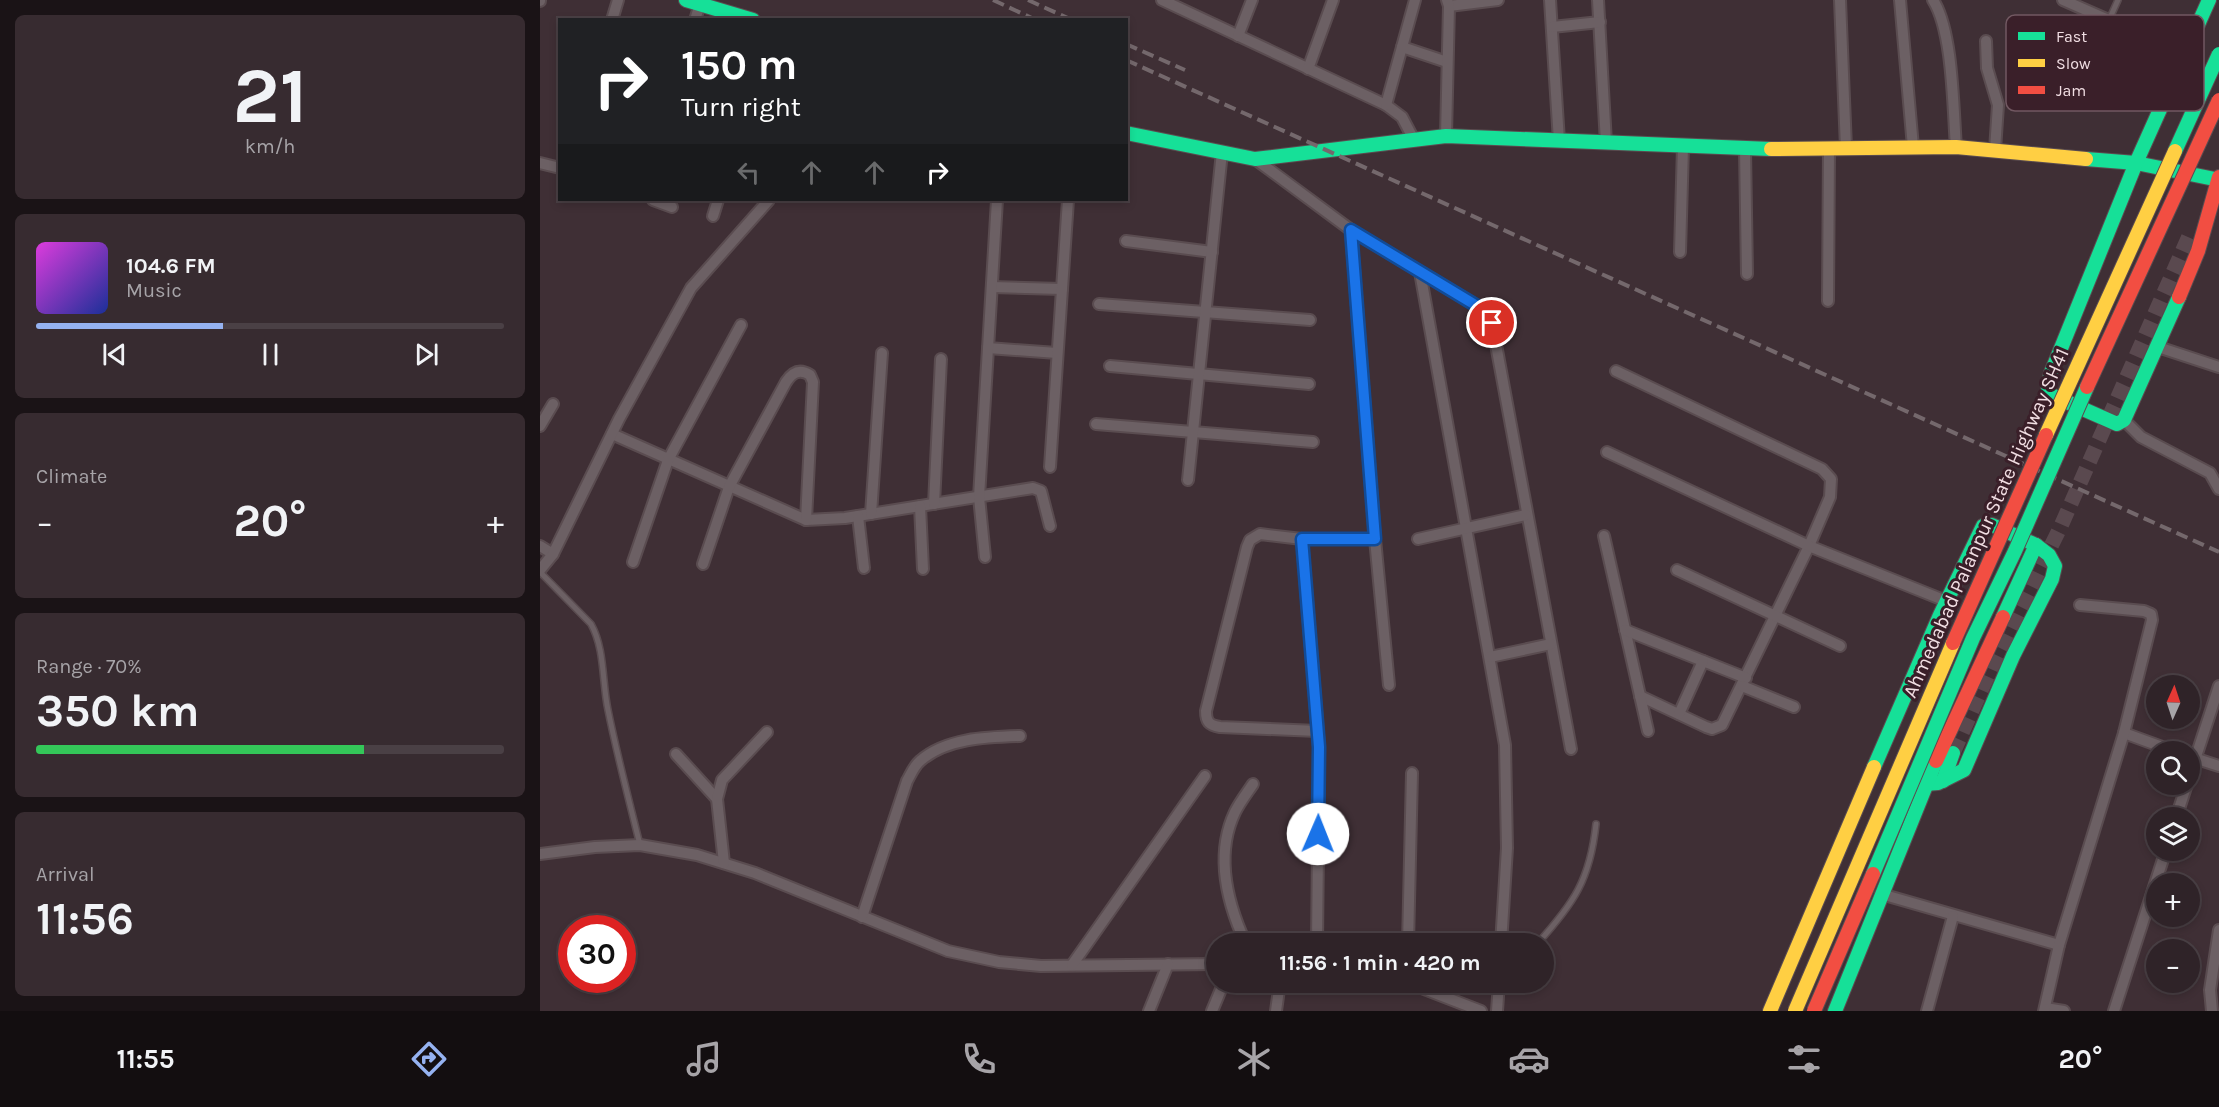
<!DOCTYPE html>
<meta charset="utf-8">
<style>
body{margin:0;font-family:Karla,sans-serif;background:#372b30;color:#f1f3f6;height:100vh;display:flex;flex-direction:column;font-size:22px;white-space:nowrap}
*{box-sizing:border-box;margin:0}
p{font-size:20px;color:#a7a4a8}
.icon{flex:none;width:33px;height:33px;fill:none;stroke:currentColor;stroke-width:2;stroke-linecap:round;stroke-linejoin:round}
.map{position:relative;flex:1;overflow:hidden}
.details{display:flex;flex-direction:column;gap:15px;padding:15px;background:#1a1316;width:540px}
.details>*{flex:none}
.hud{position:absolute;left:18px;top:18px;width:570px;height:183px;border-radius:0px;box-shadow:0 3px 9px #0003,0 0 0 2px #4a4045;background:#202124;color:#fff;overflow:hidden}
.needle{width:39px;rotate:3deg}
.fabs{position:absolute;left:1606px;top:675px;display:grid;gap:12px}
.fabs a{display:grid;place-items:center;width:54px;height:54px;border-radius:50%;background:#2f2328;box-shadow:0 3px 9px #0003,0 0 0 2px #4a4045;font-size:30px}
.speed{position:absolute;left:18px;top:915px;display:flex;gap:12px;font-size:30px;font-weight:700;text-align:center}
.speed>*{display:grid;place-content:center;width:78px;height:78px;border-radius:50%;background:#2f2328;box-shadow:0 3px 9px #0003,0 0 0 2px #4a4045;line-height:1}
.speed .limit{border:9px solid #d22;background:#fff;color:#111}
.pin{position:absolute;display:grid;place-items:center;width:51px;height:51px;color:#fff;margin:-26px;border:3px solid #fff;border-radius:50%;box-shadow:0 2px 6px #0007}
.me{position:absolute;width:66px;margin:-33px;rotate:1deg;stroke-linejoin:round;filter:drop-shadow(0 0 4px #0008)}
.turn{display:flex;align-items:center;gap:21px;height:126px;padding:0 24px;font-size:27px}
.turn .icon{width:78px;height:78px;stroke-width:2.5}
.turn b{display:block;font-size:42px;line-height:51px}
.lanes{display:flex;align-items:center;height:57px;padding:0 24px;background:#0003;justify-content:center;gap:30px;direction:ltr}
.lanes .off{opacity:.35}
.big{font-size:45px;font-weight:700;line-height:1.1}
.details .tile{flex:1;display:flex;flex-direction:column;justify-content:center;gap:9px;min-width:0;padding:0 21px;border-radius:9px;background:#372b30}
.details .dial{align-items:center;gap:0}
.dial b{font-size:78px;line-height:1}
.song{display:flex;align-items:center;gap:18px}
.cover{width:72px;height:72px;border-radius:9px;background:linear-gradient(135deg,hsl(300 70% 55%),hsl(230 70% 35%))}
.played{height:6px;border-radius:3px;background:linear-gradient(90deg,#95b2f1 40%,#4a4045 40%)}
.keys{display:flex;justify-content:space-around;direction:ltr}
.heat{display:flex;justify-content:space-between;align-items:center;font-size:33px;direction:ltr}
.charge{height:9px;border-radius:4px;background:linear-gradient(90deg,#34c759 70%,#4a4045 0)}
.trip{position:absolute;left:666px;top:933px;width:348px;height:60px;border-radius:30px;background:#2f2328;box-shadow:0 3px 9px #0003,0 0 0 2px #4a4045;font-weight:700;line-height:60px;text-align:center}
.menu{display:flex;height:96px;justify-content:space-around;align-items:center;background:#130e10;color:#a7a4a8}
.menu .icon{width:42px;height:42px}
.menu .selected{color:#95b2f1}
.menu b{font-size:27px;color:#f1f3f6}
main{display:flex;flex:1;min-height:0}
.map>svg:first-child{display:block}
</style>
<main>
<section class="details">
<div class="tile dial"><b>21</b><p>km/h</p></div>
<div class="tile">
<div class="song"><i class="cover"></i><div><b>104.6 FM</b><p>Music</p></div></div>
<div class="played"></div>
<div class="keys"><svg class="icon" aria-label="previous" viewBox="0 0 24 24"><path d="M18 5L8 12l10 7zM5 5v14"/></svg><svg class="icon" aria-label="pause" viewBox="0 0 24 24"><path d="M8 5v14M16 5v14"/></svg><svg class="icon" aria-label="next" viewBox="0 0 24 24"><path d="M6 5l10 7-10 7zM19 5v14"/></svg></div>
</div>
<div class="tile"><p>Climate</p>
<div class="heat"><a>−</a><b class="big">20°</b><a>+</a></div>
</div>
<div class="tile"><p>Range · 70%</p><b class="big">350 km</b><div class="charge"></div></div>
<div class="tile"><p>Arrival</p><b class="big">11:56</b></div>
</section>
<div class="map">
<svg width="1679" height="1011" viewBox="0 0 1679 1011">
<rect width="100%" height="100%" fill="#3f2f35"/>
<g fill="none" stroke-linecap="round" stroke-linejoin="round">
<path stroke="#5a494f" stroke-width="15" stroke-dasharray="15 8" stroke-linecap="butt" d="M 1413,753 L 1452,666 L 1521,526 L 1650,234"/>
<defs>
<g id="lane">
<path d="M 1569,20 L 1578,0"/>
<path d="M 0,572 L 51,624 C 65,649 62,682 68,710 C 77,755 89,800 100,845"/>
<path d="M 997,944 C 1034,903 1050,880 1056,824"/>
</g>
<g id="street">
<path d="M 622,0 L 846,105 L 862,117 L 874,140"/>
<path d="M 1010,0 L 1019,141"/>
<path d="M 1058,0 L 1066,143"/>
<path d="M 1300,0 L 1306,148"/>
<path d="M 1360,0 L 1373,147"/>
<path d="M 1393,0 C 1413,31 1413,108 1416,147"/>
<path d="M 1523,0 L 1589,29 L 1644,56"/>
<path d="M 0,1 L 0,0"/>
<path d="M 909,6 L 958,0"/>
<path d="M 72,20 L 78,0"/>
<path d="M 155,20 L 160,4"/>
<path d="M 1012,27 L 1060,22"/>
<path d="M 698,36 L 712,0"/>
<path d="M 1446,41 L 1447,68 L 1458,105 L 1455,150"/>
<path d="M 862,47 L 907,62"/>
<path d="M 768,69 L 793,0"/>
<path d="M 846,105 L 875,0"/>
<path d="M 906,136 L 909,6 L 907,0"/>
<path d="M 1205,149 L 1207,274"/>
<path d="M 715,159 L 811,230 L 835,539 L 849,685"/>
<path d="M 0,163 L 20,168"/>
<path d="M 113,200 L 132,207"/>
<path d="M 173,216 L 178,200"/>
<path d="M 811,230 L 942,309 L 952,323 L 1031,749"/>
<path d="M 586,241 L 672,252"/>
<path d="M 1140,252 L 1143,146"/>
<path d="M 880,272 L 965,745 L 967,848 L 961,944"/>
<path d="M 452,287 L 522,289"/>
<path d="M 1288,301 L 1289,148"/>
<path d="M 559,304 L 770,320"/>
<path d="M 1618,347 L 1679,367"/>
<path d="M 448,348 L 517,353"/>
<path d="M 570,366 L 769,384"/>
<path d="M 1076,371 L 1282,469 L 1291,479 L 1290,497 L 1269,546 L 1182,725 L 1172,729 L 1166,727 L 1100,696"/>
<path d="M 1584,420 L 1601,437 L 1670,473 L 1679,489"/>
<path d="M 556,424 L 773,442"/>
<path d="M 0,426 L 13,404"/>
<path d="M 72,434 L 266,520 L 305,518 L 493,488 L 501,491 L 510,526"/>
<path d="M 1067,452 L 1269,546 L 1406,601"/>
<path d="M 510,467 L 528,200"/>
<path d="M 648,480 L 682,152"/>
<path d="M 394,504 L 401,359"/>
<path d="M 380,506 L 383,569"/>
<path d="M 331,514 L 342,353"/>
<path d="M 318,516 L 324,568"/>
<path d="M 1064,536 L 1108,731"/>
<path d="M 762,539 L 779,747 L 777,944"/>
<path d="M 878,539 L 986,515"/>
<path d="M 0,546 L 13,554"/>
<path d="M 445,557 L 439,497 L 457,200"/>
<path d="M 93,562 L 128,460 L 201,325"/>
<path d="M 163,564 L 189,487 L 246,382 C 252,373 259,368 270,375 L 273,382 L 266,520"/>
<path d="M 0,570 L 13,554 L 79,419 L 151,288 L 229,200"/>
<path d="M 1137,570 L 1300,646"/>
<path d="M 1085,630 L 1206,678"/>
<path d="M 950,657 L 1011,644"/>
<path d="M 1202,686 L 1254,707"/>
<path d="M 1139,714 L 1163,661"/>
<path d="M 778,731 L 680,727 C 669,725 666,722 666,711 L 707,547 L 710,540 L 720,534 L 762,539 L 835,539"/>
<path d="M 1584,733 L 1636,752"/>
<path d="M 136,754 L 177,799"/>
<path d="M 1651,757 L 1679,766"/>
<path d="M 1650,775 L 1679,686"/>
<path d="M 1636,818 L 1647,784"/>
<path d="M 0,854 L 55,847 L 100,845 L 157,855 L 215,873 L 408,951 L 459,962 L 501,966 L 676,964"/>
<path d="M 184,863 L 177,799 L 182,780 L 227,732"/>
<path d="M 1341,894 L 1519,945"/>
<path d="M 322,917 L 367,781 C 371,774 374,766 380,761 C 406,738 447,737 480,736"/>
<path d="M 706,944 C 687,903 675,854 695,812 C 700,802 707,793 713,784"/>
<path d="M 868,944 L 872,773"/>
<path d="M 532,965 L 665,776"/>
<path d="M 866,982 L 941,1011"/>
<path d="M 1505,1008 L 1524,1011"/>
<path d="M 609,1011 L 628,964"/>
<path d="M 672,1011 L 684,982"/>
<path d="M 736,1011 L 740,982"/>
<path d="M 957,1011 L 959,982"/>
<path d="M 1387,1011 L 1413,916"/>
<path d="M 1504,1011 L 1519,945 L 1584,733 L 1612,620 L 1611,614 L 1604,611 L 1540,605"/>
<path d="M 1574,1011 L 1626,850"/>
<path d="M 1672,1011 L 1670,990 L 1679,930"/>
</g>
<g id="fast">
<path d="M 146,0 L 213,20"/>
<path d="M 586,133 L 715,159 L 906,136 L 1231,149"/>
<path d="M 1546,159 L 1596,163 L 1679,180"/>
<path d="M 1639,297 L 1584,420 L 1577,424 L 1509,394 L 1508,385 L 1511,373 L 1596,163 L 1669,0"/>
<path d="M 1334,767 L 1400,615 L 1443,526 L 1452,525 L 1496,545 L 1463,617"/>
<path d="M 1403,781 L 1413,753"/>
<path d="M 1385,784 L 1398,783 L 1424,770 L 1473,656 L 1512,579 L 1515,566 L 1509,555 L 1496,545"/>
<path d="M 1295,1011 L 1396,761"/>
</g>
<g id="slow">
<path d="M 1231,149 L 1416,147 L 1546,159"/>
<path d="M 1230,1011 L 1334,767"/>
</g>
<g id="jam">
<path d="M 1639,297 L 1658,251 L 1679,177"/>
<path d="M 1396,761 L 1463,617"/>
</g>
</defs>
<use href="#lane" stroke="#5a4c50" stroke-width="8"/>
<use href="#street" stroke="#5a4c50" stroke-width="14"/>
<use href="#fast" stroke="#5a4c50" stroke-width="16"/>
<use href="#slow" stroke="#5a4c50" stroke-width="16"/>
<use href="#jam" stroke="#5a4c50" stroke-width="16"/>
<use href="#lane" stroke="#6c6064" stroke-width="5"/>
<use href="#street" stroke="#6c6064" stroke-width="10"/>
<use href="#fast" stroke="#16e098" stroke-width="14"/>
<use href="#slow" stroke="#ffcf43" stroke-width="14"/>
<use href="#jam" stroke="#f24e42" stroke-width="14"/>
<g stroke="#74686c" stroke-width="4" stroke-dasharray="12 6" stroke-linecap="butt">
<path d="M 453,0 L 496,20"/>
<path d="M 488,0 L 532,20"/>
<path d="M 586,44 L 645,70"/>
<path d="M 586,60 L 1679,552"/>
</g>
<defs>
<g id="fast-bridge">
<path d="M 1635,151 L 1679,54"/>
<path d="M 1333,874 L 1433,638 L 1475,551 L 1547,387"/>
</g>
<g id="slow-bridge">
<path d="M 1506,435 L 1635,151"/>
<path d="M 1255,1011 L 1413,643"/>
</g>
<g id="jam-bridge">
<path d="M 1547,387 L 1679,100"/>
<path d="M 1413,643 L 1506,435"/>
<path d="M 1274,1011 L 1333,874"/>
</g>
</defs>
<use href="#fast-bridge" stroke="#5a4c50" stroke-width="16" stroke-linecap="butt"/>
<use href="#slow-bridge" stroke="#5a4c50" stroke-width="16" stroke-linecap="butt"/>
<use href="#jam-bridge" stroke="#5a4c50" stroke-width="16" stroke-linecap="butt"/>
<use href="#fast-bridge" stroke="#16e098" stroke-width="14"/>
<use href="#slow-bridge" stroke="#ffcf43" stroke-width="14"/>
<use href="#jam-bridge" stroke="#f24e42" stroke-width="14"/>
</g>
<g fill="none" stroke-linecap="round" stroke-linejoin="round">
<defs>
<path id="route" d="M 778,834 L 779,747 L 762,539 L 835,539 L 811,230 L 942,309 L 952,323"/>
</defs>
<use href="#route" stroke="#114b97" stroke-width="15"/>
<use href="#route" stroke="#1a73e8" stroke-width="10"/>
</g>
<g text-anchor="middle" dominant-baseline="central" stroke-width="6" stroke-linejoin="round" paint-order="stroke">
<g font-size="20" fill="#f1dee3" stroke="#3a1f29">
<text transform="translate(1446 523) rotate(-66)">Ahmedabad Palanpur State Highway SH41</text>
</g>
</g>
<rect x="1466" y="15" width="198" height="96" rx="9" fill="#3a1f29" stroke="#715861" stroke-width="1.5"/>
<rect x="1478" y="32" width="27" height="8" fill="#16e098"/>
<rect x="1478" y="59" width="27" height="8" fill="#ffcf43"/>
<rect x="1478" y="86" width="27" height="8" fill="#f24e42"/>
<g font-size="16" fill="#f1dee3">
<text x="1516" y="42">Fast</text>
<text x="1516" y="69">Slow</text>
<text x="1516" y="96">Jam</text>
</g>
</svg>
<div class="fabs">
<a><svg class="needle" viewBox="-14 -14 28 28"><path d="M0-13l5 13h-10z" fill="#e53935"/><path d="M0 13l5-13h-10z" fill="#a7a4a8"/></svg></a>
<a><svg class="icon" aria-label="search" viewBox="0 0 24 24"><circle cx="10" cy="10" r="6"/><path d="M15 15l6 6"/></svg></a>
<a><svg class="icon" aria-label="layers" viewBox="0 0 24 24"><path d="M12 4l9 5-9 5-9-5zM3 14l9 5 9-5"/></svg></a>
<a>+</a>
<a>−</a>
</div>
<div class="speed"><div class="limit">30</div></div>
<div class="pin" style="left:952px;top:323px;background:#d93025"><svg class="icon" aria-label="arrive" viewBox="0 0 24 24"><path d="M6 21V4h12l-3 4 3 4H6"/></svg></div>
<svg class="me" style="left:778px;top:834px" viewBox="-20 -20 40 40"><circle r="19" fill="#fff"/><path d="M0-13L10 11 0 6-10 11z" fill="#1a73e8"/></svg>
<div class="trip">11:56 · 1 min · 420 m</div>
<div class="hud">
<div class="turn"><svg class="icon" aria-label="right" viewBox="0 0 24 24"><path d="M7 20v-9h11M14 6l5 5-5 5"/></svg><div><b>150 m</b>Turn right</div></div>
<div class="lanes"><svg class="icon off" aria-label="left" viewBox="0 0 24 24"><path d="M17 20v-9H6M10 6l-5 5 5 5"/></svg><svg class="icon off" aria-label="ahead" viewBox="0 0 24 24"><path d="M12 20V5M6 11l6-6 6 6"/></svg><svg class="icon off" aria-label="ahead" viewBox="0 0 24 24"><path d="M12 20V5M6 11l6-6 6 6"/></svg><svg class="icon" aria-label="right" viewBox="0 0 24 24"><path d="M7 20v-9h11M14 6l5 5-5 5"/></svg></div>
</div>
</div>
</main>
<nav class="menu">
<b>11:55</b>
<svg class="icon selected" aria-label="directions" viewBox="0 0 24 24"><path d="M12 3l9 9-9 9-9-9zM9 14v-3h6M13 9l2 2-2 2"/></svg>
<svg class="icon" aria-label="music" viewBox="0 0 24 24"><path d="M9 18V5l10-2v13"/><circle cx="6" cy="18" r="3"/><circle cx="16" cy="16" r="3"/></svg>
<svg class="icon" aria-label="phone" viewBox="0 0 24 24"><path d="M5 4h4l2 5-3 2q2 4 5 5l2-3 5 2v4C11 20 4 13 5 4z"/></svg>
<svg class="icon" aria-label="climate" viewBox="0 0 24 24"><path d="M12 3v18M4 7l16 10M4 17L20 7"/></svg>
<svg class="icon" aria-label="car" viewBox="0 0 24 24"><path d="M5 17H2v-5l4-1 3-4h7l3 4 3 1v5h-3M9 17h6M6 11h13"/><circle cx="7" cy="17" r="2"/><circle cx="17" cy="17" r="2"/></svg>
<svg class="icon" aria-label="filters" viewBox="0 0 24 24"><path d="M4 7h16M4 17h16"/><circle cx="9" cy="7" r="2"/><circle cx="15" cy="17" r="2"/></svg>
<b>20°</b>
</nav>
